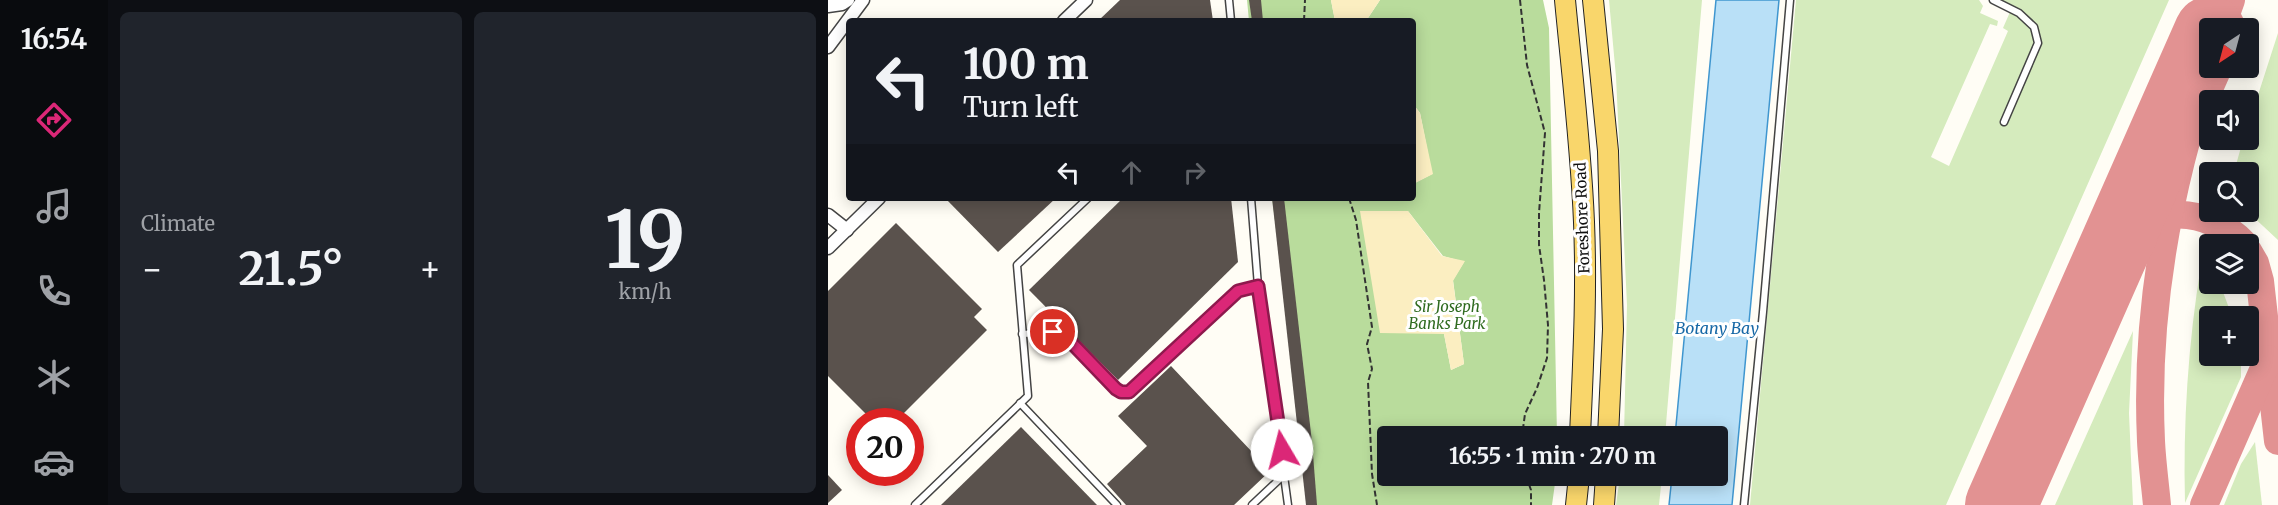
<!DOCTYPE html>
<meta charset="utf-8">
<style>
body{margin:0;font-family:Merriweather,serif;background:#20242c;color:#f1f3f6;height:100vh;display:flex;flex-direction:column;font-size:22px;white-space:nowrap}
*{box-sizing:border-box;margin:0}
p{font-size:20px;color:#9ea1a6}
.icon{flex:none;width:33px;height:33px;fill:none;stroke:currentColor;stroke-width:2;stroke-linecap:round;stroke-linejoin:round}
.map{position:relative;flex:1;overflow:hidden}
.panel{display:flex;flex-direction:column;gap:12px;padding:12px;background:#0d0f14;width:720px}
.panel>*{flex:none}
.guide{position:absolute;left:18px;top:18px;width:570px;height:183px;border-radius:6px;box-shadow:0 3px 15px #0003;background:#171b24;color:#f1f3f6;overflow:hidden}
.needle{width:39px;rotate:216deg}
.buttons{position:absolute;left:1371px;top:18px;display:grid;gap:12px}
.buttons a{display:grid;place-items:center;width:60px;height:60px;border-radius:6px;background:#171b24;box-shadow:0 3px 15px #0003;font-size:30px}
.speed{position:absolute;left:18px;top:408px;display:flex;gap:12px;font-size:30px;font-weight:700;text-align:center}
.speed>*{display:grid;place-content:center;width:78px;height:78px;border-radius:50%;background:#171b24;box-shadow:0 3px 15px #0003;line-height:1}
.speed .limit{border:9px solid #d22;background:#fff;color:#111}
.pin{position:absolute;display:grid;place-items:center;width:51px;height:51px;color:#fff;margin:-26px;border:3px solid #fff;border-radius:50%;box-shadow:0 2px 6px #0007}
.me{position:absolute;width:66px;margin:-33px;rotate:352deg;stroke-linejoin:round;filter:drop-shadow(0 0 4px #0008)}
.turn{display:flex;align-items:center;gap:21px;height:126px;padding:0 18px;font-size:27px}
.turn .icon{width:78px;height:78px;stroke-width:2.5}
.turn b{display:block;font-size:42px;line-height:51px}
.lanes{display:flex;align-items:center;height:57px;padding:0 18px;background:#0003;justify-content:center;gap:30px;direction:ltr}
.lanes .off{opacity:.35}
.big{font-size:45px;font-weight:700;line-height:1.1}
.panel .tile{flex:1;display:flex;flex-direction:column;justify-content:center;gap:9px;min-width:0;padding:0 21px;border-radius:9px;background:#20242c}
.panel .dial{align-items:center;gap:0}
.dial b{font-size:78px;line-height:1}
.heat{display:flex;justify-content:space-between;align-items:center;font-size:33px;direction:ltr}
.panel .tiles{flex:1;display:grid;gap:12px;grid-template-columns:repeat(2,1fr)}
.trip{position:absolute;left:549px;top:426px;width:351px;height:60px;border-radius:6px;background:#171b24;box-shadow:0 3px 15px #0003;font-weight:700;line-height:60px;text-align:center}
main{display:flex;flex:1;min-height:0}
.menu{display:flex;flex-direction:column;width:108px;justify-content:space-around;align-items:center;background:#090b0e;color:#9ea1a6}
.menu .icon{width:42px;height:42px}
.menu .active{color:#db2777}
.menu b{font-size:27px;color:#f1f3f6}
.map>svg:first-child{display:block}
</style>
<main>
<nav class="menu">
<b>16:54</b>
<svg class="icon active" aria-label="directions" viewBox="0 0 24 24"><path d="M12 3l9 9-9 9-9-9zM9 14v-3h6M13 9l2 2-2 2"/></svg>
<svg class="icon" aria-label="music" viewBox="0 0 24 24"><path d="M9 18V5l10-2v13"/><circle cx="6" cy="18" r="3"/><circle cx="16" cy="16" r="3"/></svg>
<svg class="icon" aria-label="phone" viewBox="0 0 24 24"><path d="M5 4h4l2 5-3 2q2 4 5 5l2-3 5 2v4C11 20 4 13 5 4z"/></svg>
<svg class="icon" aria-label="climate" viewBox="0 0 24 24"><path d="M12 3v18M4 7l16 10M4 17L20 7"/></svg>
<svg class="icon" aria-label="car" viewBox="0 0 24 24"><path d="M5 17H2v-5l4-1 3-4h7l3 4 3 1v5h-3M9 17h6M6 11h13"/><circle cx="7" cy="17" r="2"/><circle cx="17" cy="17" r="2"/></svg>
</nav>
<section class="panel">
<div class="tiles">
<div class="tile"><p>Climate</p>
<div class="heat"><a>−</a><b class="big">21.5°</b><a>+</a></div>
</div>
<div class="tile dial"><b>19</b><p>km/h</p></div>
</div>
</section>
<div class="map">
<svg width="1450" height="505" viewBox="0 0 1450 505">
<rect width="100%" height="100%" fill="#fffdf5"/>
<g fill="#d5ebbd">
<path d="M 781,0 L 874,0 L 837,436 L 796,436 L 799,305 L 788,77 Z"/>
<path d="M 968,0 L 1151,0 L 1155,6 L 1152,13 L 1170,21 L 1169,26 L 1162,24 L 1103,157 L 1121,166 L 1180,31 L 1175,28 L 1182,12 C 1198,20 1208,30 1206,49 L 1173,125 L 1178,126 L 1212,47 C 1211,15 1194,11 1168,0 L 1341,0 L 1118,505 L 922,505 Z"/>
<path d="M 1450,33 L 1450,240 L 1420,212 L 1420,172 L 1406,172 L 1415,140 L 1420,140 L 1421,123 Z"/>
<path d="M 1373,265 L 1381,269 L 1382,284 L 1392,284 L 1404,316 L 1382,316 L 1382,356 L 1413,356 L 1413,377 L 1357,503 C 1355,423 1360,344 1373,265 Z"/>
<path d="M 1305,331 L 1301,413 L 1305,505 L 1227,505 Z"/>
<path d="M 1427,442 L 1434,505 L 1396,505 L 1413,464 Z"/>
<path d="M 792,476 L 834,476 L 831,505 L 788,505 Z"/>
</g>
<g fill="#b9dc9c" fill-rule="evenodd">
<path d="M 419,0 L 503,0 L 507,21 L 421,21 Z"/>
<path d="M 552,0 L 715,0 L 721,28 L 729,436 L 560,436 L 560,476 L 728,476 L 724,505 L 484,505 L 444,198 L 585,198 L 585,184 L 604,174 L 592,113 L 585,104 L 585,21 L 538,21 ZM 580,211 L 615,256 L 636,262 L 625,280 L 636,364 L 623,370 L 616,334 Z"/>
</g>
<g fill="#fbeec1">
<path d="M 503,0 L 552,0 L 538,21 L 507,21 Z"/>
<path d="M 585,104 L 592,113 L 605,174 L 585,184 Z"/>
<path d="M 532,211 L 580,211 L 614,256 L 637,261 L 625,281 L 636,364 L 623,370 L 616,334 L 552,333 Z"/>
</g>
<path fill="#b9e0f7" stroke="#3f96cf" stroke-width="1.5" d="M 888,0 L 951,0 L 904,505 L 841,505 L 844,476 L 890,476 L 890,436 L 847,436 Z"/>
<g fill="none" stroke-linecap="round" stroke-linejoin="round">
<g stroke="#e29292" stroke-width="28">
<path d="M 1393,28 L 1403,0"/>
<path d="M 1420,251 L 1427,263 L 1432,281 L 1450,441"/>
<path d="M 1259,309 C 1268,289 1275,264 1288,246 C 1319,202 1382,207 1416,244"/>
<path d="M 1329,505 C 1327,484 1324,462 1323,441 C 1317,313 1341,183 1382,63"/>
<path d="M 1376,505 L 1440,359"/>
</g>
<path stroke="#e29292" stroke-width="72" d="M 1173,505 L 1382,32"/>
</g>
<g fill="#5a524d">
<path d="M 292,0 L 382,0 L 385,21 L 270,21 Z"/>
<path d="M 421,0 L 433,0 L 435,21 L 424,21 Z"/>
<path d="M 117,198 L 228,198 L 170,252 Z"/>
<path d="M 295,198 L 403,198 L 410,262 L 290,380 L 201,290 Z"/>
<path d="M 444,198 L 456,198 L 484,442 L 489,505 L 478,505 Z"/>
<path d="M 68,223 L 154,309 L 146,317 L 159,330 L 67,422 L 46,422 L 0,376 L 0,291 Z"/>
<path d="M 343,366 L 442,471 L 406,505 L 298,505 L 279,484 L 319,446 L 290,416 Z"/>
<path d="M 193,427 L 269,505 L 113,505 Z"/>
<path d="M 0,475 L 14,490 L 0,503 Z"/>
</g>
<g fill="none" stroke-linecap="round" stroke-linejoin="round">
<defs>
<g id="lane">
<path d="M 401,0 L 403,21"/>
<path d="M 1165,0 L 1191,13 L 1206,27 L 1210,43 L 1176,122"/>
<path d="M 423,198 L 430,286 L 460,505"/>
<path d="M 194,334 L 233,332 L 288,389 C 294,392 299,393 305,390 L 410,291 L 430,286"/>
<path d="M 192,403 L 289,505"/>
<path d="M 87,505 L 200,396 L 189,265 L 260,198"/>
<path d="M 424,505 L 457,474"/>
<path d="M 916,505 L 935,312 L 962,0"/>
</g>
<g id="street">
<path d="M 0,6 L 14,4 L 20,0"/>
<path d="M 236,21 L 258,0"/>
<path d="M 0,47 L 35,0"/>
<path d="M 0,215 L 19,230"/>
<path d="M 0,248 L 51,198"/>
</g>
<g id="primary">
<path d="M 737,0 C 744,74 753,148 756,222 C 759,294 755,365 752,436"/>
<path d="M 765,0 L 780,151 L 785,329 L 780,436"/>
<path d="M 748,505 L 751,476"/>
<path d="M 776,505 L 778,476"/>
</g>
</defs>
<use href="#lane" stroke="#444" stroke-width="9"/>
<use href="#street" stroke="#444" stroke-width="15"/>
<use href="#primary" stroke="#222" stroke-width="22"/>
<g stroke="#333" stroke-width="2" stroke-dasharray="6 3" stroke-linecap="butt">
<path d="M 692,0 L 699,65 L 717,133 L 711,213 L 711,245 L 716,280 L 720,325 L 719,358 L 709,388 L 697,414 L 694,436"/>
<path d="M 476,21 L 477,0"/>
<path d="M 521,198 L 528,220 L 544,327 L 539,344 L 544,369 L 540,382 L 544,474 L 549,505"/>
<path d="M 698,476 L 703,490 L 703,505"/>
</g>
<use href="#lane" stroke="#fff" stroke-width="6"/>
<use href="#street" stroke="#fff" stroke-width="12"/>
<use href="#primary" stroke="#f9d66b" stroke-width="20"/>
</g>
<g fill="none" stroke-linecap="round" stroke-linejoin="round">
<defs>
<path id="route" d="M 225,332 L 233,332 L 238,337 L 288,389 L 293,392 L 301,392 L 410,291 L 430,286 L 454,450"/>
</defs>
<use href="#route" stroke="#8e194d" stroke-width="15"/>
<use href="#route" stroke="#db2777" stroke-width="10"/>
</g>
<g text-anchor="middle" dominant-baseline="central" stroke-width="6" stroke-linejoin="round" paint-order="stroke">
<g font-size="15" fill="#111" stroke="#fff">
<text transform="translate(754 218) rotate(-92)">Foreshore Road</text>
</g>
<g font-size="15" font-style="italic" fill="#2f6b1f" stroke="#fff">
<text x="619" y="306">Sir Joseph<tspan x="619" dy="17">Banks Park</tspan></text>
</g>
<g font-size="16" font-style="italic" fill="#1768a6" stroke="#fff">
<text x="889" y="328">Botany Bay</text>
</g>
</g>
</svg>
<div class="buttons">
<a><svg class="needle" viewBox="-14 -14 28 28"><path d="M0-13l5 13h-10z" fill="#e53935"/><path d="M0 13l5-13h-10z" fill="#9ea1a6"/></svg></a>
<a><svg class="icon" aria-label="sound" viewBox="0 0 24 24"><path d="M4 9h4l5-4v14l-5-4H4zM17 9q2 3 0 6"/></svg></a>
<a><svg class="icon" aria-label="search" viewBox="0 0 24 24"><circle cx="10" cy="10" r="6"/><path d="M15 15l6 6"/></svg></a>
<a><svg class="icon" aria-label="layers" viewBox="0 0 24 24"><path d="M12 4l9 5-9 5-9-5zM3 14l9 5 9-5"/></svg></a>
<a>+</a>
</div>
<div class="speed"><div class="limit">20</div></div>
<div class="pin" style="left:225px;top:332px;background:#d93025"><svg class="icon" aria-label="arrive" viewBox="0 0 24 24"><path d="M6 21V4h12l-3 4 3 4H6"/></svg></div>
<svg class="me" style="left:454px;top:450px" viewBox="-20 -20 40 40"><circle r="19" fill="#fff"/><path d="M0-13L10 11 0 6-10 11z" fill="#db2777"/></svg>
<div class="trip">16:55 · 1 min · 270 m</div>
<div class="guide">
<div class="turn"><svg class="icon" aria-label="left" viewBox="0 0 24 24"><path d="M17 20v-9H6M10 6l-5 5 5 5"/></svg><div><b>100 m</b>Turn left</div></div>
<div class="lanes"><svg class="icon" aria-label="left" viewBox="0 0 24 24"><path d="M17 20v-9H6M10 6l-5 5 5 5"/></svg><svg class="icon off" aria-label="ahead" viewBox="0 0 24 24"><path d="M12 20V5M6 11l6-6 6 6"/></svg><svg class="icon off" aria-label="right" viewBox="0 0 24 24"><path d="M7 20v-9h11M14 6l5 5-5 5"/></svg></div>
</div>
</div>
</main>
